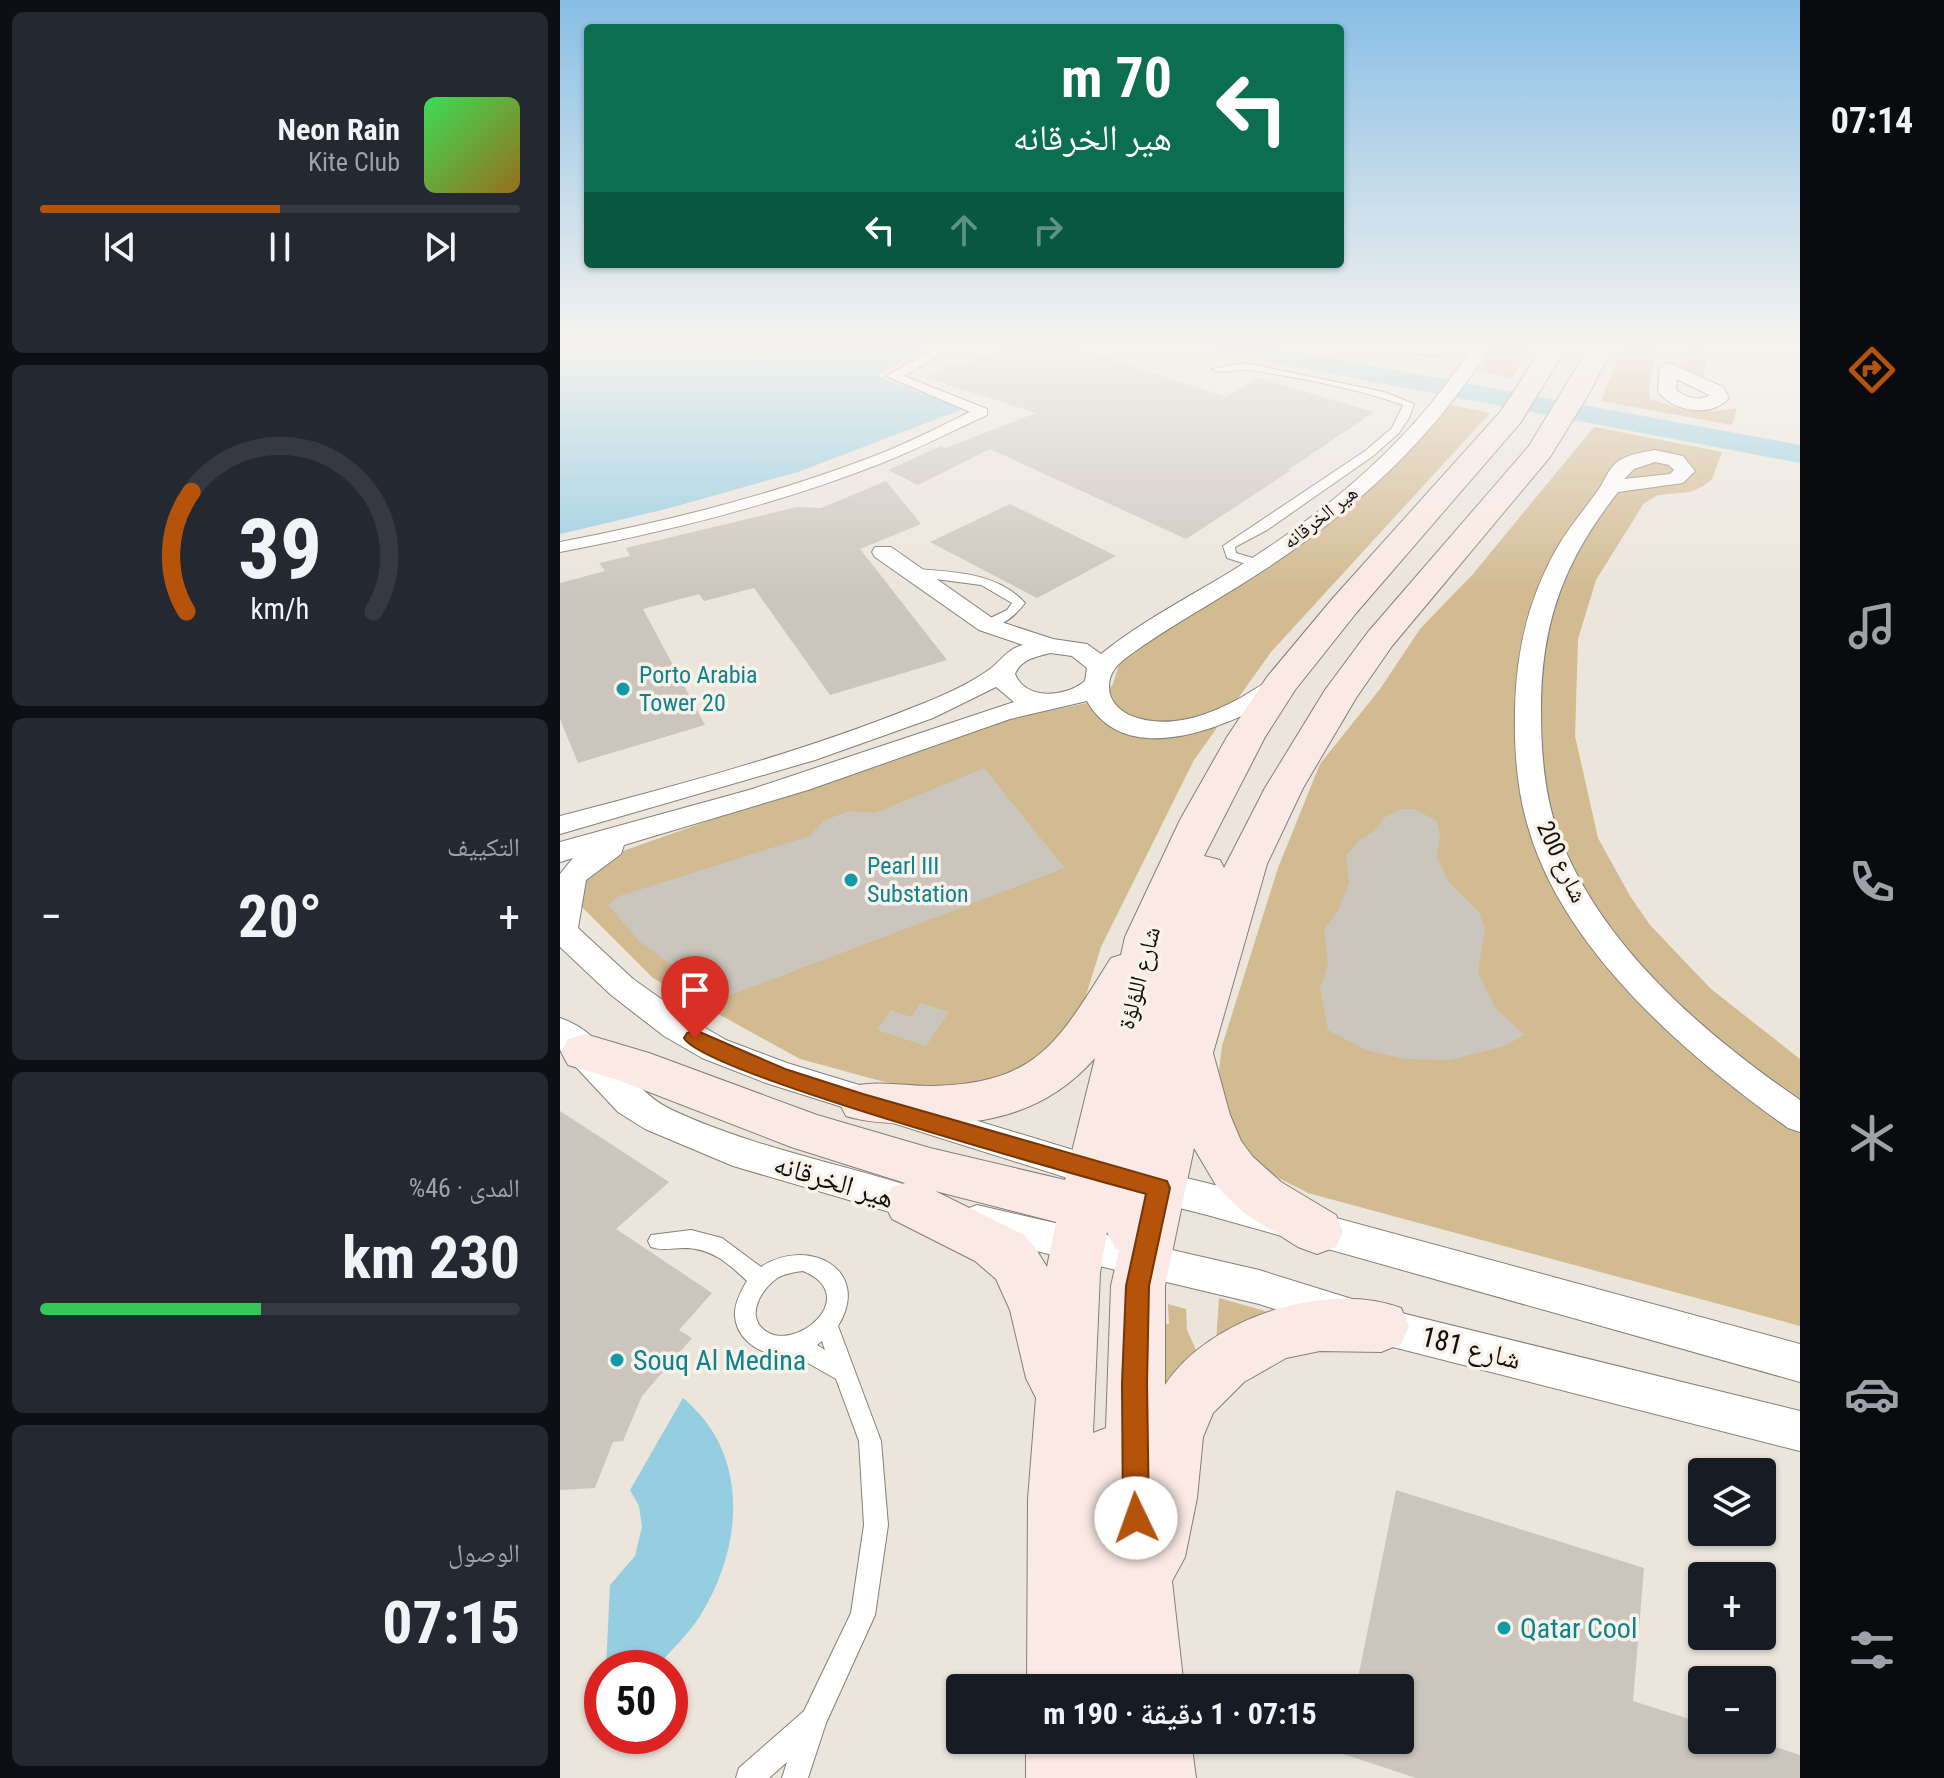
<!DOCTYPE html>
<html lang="ar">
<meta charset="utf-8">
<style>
body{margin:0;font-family:"Roboto Condensed","Noto Naskh Arabic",sans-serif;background:#242831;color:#f1f3f6;direction:rtl;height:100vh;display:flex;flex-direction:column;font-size:30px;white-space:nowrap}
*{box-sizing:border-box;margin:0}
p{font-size:26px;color:#9ea1a6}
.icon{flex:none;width:44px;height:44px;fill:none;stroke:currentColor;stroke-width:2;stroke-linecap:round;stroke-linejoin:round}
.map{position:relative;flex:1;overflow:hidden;direction:ltr}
.drawer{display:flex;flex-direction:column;gap:12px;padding:12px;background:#0d0f14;width:560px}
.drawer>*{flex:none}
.guide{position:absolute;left:24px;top:24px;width:760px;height:244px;border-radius:8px;box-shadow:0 2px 6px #0004;direction:rtl;background:#0b6e4f;color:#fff;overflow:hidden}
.fabs{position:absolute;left:1128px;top:1458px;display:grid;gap:16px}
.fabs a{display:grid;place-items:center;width:88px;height:88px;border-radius:8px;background:#171b24;box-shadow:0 2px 6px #0004;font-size:40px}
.speed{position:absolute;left:24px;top:1650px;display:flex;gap:16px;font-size:40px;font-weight:700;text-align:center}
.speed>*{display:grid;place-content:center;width:104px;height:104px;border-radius:50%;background:#171b24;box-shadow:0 2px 6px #0004;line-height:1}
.speed .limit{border:12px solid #d22;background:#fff;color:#111}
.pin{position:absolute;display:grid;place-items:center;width:68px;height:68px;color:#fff;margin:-82px -34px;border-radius:50% 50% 50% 0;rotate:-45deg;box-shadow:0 0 8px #0007}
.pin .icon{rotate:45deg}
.me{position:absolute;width:88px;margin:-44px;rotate:357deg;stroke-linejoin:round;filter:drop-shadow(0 0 6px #0008)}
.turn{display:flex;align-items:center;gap:28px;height:168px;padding:0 40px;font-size:36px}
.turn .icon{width:104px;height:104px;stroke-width:2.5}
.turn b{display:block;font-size:56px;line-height:68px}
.lanes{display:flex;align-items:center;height:76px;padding:0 40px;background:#0003;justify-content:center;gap:40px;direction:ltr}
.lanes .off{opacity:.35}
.big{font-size:60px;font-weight:700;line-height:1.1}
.drawer .card{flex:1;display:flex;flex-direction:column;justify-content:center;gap:12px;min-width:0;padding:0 28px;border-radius:12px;background:#242831}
.drawer .dial{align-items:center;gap:0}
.dial svg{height:208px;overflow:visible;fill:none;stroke:#363941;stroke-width:7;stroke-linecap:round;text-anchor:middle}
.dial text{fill:#f1f3f6;stroke:none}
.song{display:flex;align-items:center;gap:24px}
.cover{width:96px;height:96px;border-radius:12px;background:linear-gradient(135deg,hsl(130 70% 55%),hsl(40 70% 35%))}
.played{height:8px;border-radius:4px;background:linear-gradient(90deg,#b45309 50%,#363941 50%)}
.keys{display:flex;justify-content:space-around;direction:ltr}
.heat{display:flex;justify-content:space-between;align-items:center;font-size:44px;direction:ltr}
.charge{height:12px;border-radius:6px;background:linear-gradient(90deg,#34c759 46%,#363941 0)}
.trip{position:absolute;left:386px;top:1674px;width:468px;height:80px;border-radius:8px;background:#171b24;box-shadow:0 2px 6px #0004;font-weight:700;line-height:80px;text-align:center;direction:rtl}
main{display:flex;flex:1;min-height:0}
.menu{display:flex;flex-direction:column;width:144px;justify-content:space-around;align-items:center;background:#090b0e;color:#9ea1a6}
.menu .icon{width:56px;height:56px}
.menu .active{color:#b45309}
.menu b{font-size:36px;color:#f1f3f6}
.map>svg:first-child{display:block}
</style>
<main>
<nav class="menu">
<b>07:14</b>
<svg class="icon active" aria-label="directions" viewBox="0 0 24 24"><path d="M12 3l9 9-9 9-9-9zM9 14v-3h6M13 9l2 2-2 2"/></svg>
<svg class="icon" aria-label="music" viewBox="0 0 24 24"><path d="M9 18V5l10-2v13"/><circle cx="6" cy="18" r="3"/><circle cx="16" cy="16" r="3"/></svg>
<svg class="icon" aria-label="phone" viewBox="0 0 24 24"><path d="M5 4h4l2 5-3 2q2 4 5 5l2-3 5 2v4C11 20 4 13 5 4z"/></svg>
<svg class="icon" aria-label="climate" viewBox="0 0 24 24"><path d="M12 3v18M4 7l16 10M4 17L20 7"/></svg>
<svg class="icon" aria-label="car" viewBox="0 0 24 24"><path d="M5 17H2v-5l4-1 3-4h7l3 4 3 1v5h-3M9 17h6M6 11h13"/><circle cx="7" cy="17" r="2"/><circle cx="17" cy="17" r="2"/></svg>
<svg class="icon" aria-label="filters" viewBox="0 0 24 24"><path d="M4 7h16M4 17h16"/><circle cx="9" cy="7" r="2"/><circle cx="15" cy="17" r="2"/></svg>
</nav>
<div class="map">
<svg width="1240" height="1778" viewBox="0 0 1240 1778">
<rect width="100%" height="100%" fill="#ebe5dc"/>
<g fill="#d2ba91">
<path d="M 933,345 L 970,345 L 953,378 L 919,371 Z"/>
<path d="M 1062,345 L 1098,345 L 1089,385 L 1090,399 C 1120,410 1145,415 1177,408 L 1172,425 L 1041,401 Z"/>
<path d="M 1123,345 L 1149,345 L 1144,376 L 1120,372 Z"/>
<path d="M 891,405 L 930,413 L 711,652 L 634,760 L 541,947 L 523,1005 L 493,1056 L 395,1094 L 321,1081 L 240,1059 L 93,978 L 18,903 L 22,874 L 60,852 L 455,713 L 488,711 L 527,703 L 542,695 L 553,684 L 560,661 L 580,642 L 675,589 L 822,476 Z"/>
<path d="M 1034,427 L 1162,452 L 1152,479 L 1143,486 L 1130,492 L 1098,495 L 1084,503 L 1036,580 L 1018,639 L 1015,736 L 1038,838 L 1070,896 L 1090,925 L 1151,989 L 1240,1059 L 1240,1326 L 748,1193 L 703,1170 L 676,1143 L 657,1087 L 662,1046 L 718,868 L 760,764 L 820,689 L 860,629 L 913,574 Z"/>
<path d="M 659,1298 L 723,1316 L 656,1343 Z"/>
<path d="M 608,1304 L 626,1309 L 627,1330 L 640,1359 L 592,1398 L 595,1324 L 609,1324 Z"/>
</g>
<g fill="#95cde1">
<path d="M 0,345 L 370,345 L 317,376 L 403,409 L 238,472 L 106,509 L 0,534 Z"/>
<path d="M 620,345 L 700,345 L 1240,445 L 1240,463 Z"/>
<path d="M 123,1398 C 191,1454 183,1547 140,1616 C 128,1635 110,1651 96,1668 L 46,1668 L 50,1585 L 75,1556 L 82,1527 L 79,1506 L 70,1490 Z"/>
</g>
<g fill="#cbc6bd">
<path d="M 446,345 L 509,345 L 666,397 L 698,378 L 814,412 L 728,470 L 730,471 L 626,539 L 430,449 L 358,485 L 328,470 L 381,446 L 386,448 L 476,413 L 366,378 L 389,366 L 406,365 Z"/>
<path d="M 326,481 L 361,524 L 300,549 L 387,660 L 270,695 L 194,588 L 144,601 L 139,594 L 83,609 L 145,725 L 18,763 L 0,719 L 0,583 L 45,571 L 39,563 L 70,556 L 66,548 L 237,507 L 261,508 Z"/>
<path d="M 450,504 L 556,556 L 477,598 L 370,542 Z"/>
<path d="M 424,768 L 505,868 L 158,1000 L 79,941 L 48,905 L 59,896 L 250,836 L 263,821 L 289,811 L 315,813 Z"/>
<path d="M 841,809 L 854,809 L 877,821 L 880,835 L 877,856 L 888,881 L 919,912 L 925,930 L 918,972 L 935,1007 L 964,1035 L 945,1046 L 890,1060 L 844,1059 L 806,1050 L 768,1030 L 760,989 L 768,964 L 764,930 L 778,911 L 789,883 L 786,856 L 798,841 L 814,831 L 826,816 Z"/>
<path d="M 361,1003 L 389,1012 L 366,1046 L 317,1030 L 331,1010 L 351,1017 Z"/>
<path d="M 0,1111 L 109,1182 L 56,1229 L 152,1293 L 119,1330 L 132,1338 L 82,1396 L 63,1441 L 53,1442 L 35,1488 L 0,1490 Z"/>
<path d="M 836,1490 L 1084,1568 L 1073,1701 L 1142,1723 L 1142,1740 L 1194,1740 L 1240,1755 L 1240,1778 L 856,1778 L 753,1744 L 753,1740 L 840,1740 L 840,1688 L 796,1688 Z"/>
</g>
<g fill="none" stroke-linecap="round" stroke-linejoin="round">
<defs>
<g id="service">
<path d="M 685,363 L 824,392 L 854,404 L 849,418 L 839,433 L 813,456 L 707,530 L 675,547 L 676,553 L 703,561 L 703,567 L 699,568 L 667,558 L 663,546 L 805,451 L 832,428 L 843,405 C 799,389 736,377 689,370 C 677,368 663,375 652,369 Z"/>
<path d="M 357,569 C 395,572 438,573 465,603 C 455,616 440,629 422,628 L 422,622 L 447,610 L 452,603 L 421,585 L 353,576 L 351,573 Z"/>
<path d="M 131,1230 L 162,1238 L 201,1267 C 247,1236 313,1269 278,1326 L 321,1441 L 328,1525 L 315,1615 L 266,1723 L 248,1778 L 222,1778 L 227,1762 L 209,1778 L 176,1778 L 179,1768 L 244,1711 L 291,1613 L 304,1525 L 299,1441 L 276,1379 L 232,1354 C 208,1360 177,1343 175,1316 C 174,1304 181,1291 187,1281 C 168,1263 151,1248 124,1248 C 113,1248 102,1251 91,1247 L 88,1241 L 91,1235 ZM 243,1271 C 304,1296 233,1356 203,1329 C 185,1313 204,1286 219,1277 C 227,1273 235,1272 243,1271 ZM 262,1341 L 265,1350 L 257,1345 Z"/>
</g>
<path id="pedestrian" d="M 381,345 L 396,345 L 344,376 L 427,409 L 427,415 C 392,431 358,449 322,463 C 218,504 110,531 0,552 L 0,542 C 105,522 209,496 309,458 C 344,445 377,428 410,412 L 326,376 Z"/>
<g id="minor">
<path d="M 811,345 L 903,345 L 881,356 L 820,350 Z"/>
<path d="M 913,345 L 931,345 C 875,437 796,509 707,568 C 661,599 612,624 567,657 C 556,666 549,673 549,687 C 549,700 558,709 569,715 C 607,731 648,716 682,697 C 694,690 706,681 720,677 L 729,680 L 733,685 L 729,690 C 678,723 568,774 527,701 L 450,719 L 248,790 L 64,845 L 61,854 L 26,880 L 18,928 L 73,979 L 128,1018 L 166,1040 L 227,1063 L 533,1156 L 647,1183 L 1240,1344 L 1240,1382 L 647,1215 L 533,1186 L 206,1083 L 142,1058 L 104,1036 L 51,995 L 0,947 L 0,874 L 13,858 L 0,862 L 0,842 L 189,790 L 454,702 L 436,687 L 373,718 L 255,760 L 0,834 L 0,816 C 119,785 240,753 354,707 C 380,697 408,685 430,669 C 442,660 447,649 463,645 L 419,630 L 315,557 L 312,552 L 315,547 L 331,547 L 435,620 L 493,639 L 527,644 L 541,654 C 581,622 627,598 670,572 C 765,514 854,440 913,345 ZM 490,653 L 512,656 L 527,668 L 525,681 C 506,697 466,701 455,674 C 461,659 476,657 490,653 Z"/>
<path d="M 1109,363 L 1163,387 L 1169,398 C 1151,418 1114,412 1098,392 L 1100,368 ZM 1117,379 L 1149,395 L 1149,396 C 1137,401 1127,398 1116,390 Z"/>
<path d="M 1095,450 L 1123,456 L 1135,471 L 1123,483 L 1058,492 C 1004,561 981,622 981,710 C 981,751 984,796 999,835 C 1041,946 1144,1034 1240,1100 L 1240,1132 L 1228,1128 C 1128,1057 1005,952 969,830 C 957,792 954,750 955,710 C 956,652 968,599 997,548 C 1009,527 1025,509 1039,489 C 1046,478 1049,467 1060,460 C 1070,454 1083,452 1095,450 ZM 1095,462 L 1109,465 L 1114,470 L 1110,474 L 1064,479 L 1074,469 Z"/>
<path d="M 0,1018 C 47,1033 68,1090 112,1110 C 198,1150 291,1165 380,1196 L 386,1207 L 380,1218 L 367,1223 L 173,1166 L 85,1129 L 58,1112 L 0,1050 Z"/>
<path d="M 417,1205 L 699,1270 L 821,1308 L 1240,1411 L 1240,1451 L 821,1344 L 699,1304 L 417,1237 L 404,1232 L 398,1221 L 404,1210 Z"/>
</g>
<g id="secondary">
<path d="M 984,345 L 1008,345 L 961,422 L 797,612 L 735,690 L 705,737 L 644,856 L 660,860 L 664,868 L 705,788 L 765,690 L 808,632 L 969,446 L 1030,345 L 1054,345 L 1030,392 L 990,457 L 832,646 L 796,698 L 743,788 L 707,864 L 653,1053 L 670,1115 L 681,1141 L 693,1157 L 721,1182 L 776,1215 L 783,1231 L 776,1247 L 757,1254 L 738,1247 L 684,1213 L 657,1187 L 634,1148 L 605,1286 L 605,1385 C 648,1318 767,1280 841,1308 L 849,1326 L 841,1344 L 821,1352 L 760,1351 L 726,1358 L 684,1382 L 653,1413 L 643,1437 L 637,1498 L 625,1557 L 612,1581 L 624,1688 L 467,1688 L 468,1499 L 476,1398 L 466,1378 L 450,1310 L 436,1279 L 415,1261 L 332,1219 L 324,1203 L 332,1187 L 345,1183 L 231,1147 L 58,1080 L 8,1065 L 1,1052 L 8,1039 L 25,1034 L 89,1053 L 257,1115 L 370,1148 L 505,1180 L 535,1058 C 485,1115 421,1127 348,1124 C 326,1123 306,1122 286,1116 L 279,1102 L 286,1088 C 314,1079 343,1086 372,1086 C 479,1084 499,1040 551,958 L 561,955 L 565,937 L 620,820 L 667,737 L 707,677 L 773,598 L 941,411 ZM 375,1191 L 496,1222 L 487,1267 L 474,1246 L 464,1235 ZM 547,1232 L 555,1248 L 559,1250 L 551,1286 L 546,1428 L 533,1433 L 540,1273 Z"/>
<path d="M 466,1740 L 631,1740 L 636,1778 L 466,1778 Z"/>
</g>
</defs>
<use href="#service" stroke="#847f77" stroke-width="2"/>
<use href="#pedestrian" stroke="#847f77" stroke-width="2"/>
<use href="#minor" stroke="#847f77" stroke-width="2"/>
<use href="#secondary" stroke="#847f77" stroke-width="2"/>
<use href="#service" fill="#fff" fill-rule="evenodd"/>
<use href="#pedestrian" fill="#fff" fill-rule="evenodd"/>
<use href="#minor" fill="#fff" fill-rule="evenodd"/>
<use href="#secondary" fill="#fae9e4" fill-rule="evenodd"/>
</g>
<linearGradient id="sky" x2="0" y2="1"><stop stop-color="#87bee5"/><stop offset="0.58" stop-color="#f6f3ef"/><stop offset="1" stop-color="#f6f3ef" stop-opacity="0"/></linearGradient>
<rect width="1240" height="594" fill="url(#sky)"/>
<path fill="#b45309" stroke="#753606" stroke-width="2" d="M 135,1030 L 225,1069 L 303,1094 L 607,1181 L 610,1188 L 589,1286 L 587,1383 L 589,1518 L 586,1527 L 576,1531 L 566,1527 L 563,1518 L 562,1383 L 566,1286 L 586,1194 C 525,1177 143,1073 124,1038 L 127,1033 Z"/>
<g fill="#0f9aa8" stroke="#f8f2e9" stroke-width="3">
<circle cx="63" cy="689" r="8"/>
<circle cx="291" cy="880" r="8"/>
<circle cx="57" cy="1360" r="8"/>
<circle cx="944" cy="1628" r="8"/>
</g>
<g text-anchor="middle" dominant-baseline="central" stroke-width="7" stroke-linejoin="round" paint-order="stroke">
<g font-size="20" fill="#100f0c" stroke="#f8f2e9">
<text transform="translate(760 517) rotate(-38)">هير الخرقانه</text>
</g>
<g font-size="24" fill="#0d838f" stroke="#f8f2e9" text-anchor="start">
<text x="79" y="675">Porto Arabia<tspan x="79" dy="28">Tower 20</tspan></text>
<text x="307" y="866">Pearl III<tspan x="307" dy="28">Substation</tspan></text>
</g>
<g font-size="24" fill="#100f0c" stroke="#f8f2e9">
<text transform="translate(1002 862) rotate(65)">شارع 200</text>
<text transform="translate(579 978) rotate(-75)">شارع اللؤلؤة</text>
</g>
<g font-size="28" fill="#100f0c" stroke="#f8f2e9">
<text transform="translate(274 1181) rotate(17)">هير الخرقانه</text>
<text transform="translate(911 1348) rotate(14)">شارع 181</text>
</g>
<g font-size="28" fill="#0d838f" stroke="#f8f2e9" text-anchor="start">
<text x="73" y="1360">Souq Al Medina</text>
<text x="960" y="1628">Qatar Cool</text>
</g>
</g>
</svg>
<div class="fabs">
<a><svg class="icon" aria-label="layers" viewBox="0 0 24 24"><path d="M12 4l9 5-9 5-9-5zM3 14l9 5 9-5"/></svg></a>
<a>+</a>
<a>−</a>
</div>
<div class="speed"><div class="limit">50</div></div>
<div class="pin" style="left:135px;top:1038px;background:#d93025"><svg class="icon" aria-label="arrive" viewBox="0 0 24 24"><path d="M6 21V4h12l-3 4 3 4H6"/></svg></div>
<svg class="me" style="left:576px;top:1518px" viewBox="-20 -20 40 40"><circle r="19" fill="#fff"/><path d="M0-13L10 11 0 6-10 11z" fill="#b45309"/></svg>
<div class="trip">07:15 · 1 دقيقة · 190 m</div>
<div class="guide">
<div class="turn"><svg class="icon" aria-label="left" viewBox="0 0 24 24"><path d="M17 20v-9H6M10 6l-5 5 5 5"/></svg><div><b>70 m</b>هير الخرقانه</div></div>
<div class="lanes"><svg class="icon" aria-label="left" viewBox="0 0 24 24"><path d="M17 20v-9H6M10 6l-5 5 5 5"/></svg><svg class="icon off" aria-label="ahead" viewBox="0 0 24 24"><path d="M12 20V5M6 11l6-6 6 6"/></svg><svg class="icon off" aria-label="right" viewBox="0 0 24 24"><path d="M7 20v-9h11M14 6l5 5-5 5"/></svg></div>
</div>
</div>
<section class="drawer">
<div class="card">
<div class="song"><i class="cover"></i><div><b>Neon Rain</b><p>Kite Club</p></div></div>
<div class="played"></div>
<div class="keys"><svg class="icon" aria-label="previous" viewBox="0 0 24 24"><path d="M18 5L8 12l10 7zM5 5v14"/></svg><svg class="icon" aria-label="pause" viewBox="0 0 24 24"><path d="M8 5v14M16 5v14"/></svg><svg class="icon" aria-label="next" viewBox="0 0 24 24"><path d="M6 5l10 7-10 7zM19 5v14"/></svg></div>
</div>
<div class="card dial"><svg viewBox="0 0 100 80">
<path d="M14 69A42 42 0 1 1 86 69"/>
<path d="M14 69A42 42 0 0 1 16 23" stroke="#b45309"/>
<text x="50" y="56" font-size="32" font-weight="700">39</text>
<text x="50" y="72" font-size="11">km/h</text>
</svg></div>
<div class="card"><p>التكييف</p>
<div class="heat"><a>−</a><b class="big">20°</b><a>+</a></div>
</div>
<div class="card"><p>المدى · 46%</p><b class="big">230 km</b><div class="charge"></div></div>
<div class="card"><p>الوصول</p><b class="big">07:15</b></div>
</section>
</main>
